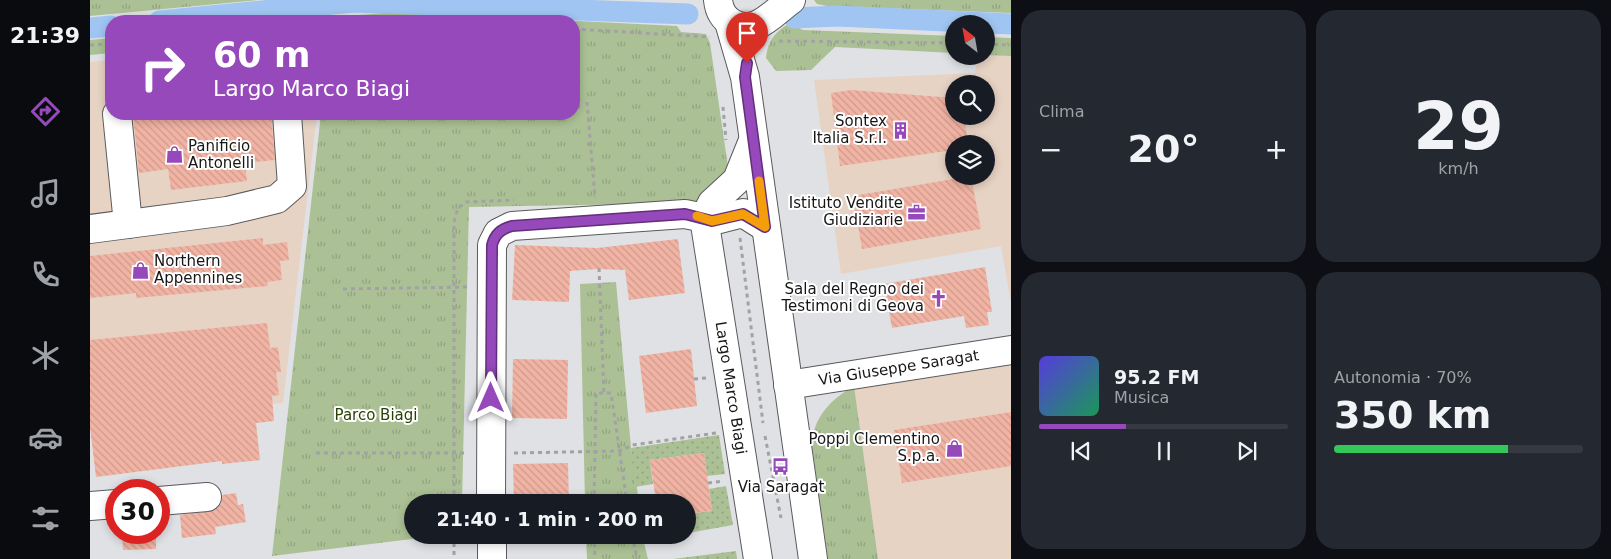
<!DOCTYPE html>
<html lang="it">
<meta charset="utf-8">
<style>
body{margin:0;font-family:"DejaVu Sans",sans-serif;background:#242831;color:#f1f3f6;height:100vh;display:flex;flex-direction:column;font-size:19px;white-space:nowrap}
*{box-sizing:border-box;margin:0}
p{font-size:16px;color:#9ea1a6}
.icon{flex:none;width:28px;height:28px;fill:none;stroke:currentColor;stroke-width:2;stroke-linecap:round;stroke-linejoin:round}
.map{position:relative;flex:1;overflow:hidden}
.sheet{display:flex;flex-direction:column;gap:10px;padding:10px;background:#0d0f14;width:600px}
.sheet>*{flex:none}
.banner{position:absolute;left:15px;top:15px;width:475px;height:105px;border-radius:20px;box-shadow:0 2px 8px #0003;background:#9649ba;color:#fff;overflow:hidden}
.needle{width:32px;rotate:329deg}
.tools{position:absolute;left:855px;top:15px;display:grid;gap:10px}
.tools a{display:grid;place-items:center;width:50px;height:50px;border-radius:50%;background:#171b24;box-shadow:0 2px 8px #0003;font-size:25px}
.speed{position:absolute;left:15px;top:479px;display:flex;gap:10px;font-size:25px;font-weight:700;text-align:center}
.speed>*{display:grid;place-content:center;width:65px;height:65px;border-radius:50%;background:#171b24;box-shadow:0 2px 8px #0003;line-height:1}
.speed .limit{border:8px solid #d22;background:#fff;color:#111}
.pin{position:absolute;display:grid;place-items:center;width:42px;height:42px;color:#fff;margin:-51px -21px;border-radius:50% 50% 50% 0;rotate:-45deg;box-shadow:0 0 5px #0007}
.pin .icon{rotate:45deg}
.me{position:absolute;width:55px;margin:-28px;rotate:0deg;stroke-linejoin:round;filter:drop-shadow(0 0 4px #0008)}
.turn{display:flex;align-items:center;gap:18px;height:105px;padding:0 25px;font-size:22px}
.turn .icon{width:65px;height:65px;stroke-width:2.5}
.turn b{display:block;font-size:35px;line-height:42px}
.big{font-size:38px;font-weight:700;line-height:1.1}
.sheet .tile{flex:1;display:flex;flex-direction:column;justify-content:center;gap:8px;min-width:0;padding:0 18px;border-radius:20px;background:#242831}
.sheet .dial{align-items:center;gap:0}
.dial b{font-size:65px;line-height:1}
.song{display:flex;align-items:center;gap:15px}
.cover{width:60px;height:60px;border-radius:8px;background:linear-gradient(135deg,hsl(250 70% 55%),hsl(150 70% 35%))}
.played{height:5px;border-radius:2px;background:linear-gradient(90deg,#9649ba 35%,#363941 35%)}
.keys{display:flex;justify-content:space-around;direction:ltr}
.heat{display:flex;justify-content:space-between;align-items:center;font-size:28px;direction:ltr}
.charge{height:8px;border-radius:4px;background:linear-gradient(90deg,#34c759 70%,#363941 0)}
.sheet .tiles{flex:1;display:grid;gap:10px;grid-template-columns:repeat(2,1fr)}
.trip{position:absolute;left:314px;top:494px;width:292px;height:50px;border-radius:25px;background:#171b24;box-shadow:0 2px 8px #0003;font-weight:700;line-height:50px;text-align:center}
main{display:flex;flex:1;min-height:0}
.tab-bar{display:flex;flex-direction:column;width:90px;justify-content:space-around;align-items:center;background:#090b0e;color:#9ea1a6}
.tab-bar .icon{width:35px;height:35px}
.tab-bar .selected{color:#9649ba}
.tab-bar b{font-size:22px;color:#f1f3f6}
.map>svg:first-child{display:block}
</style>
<main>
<nav class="tab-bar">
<b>21:39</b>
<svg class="icon selected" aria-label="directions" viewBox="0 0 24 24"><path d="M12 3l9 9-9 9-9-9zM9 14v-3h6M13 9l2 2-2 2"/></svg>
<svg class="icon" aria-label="music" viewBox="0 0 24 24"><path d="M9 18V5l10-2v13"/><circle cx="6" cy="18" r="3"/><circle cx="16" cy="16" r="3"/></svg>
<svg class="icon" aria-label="phone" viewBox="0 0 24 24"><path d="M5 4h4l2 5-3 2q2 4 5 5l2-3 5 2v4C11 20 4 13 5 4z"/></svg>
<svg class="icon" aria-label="climate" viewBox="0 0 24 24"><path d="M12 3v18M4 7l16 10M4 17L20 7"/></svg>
<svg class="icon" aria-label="car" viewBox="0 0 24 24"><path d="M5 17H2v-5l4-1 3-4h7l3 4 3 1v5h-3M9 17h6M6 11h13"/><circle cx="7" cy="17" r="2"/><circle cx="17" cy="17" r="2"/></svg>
<svg class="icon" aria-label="filters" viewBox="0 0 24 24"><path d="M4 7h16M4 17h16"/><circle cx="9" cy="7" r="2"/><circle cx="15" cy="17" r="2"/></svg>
</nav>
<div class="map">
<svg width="921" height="559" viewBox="0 0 921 559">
<defs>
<pattern id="grass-tufts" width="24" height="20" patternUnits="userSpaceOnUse" patternTransform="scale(1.25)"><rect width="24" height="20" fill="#abc094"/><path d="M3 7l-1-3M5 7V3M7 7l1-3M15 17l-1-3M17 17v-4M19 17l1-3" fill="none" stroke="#92a47f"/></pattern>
<pattern id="garden-dots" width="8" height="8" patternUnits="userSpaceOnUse" patternTransform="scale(1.25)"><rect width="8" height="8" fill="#abc094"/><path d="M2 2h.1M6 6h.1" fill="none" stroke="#92a47f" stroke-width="1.8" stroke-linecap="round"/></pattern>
<pattern id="building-back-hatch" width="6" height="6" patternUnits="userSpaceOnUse" patternTransform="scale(1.25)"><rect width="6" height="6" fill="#f1b4a4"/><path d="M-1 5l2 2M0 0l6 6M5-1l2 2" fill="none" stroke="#ce9a8c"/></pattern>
</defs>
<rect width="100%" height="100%" fill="#e0e1e5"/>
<g fill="#e7d3c4" fill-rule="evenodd">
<path d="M 896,55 L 921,56 L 921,302 L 911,246 L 751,274 L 724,80 L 885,73 L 887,56 ZM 864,84 L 896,84 L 896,116 L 864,116 ZM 864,144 L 896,144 L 896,176 L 864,176 Z"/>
<path d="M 21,60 L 21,114 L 227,114 L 193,403 L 0,416 L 0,62 Z"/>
<path d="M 921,360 L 921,559 L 788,559 L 764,386 Z"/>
</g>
<g fill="url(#grass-tufts)">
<path d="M 0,0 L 168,0 L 0,16 Z"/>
<path d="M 724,0 L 921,0 L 921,13 L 737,6 L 727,4 Z"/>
<path d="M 311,12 L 587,26 L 591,32 L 616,34 L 620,43 L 639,174 L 611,203 L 379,207 L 372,502 L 322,502 L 322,535 L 372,535 L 371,542 L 355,535 L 182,556 L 231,114 L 484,114 L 484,21 L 183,21 Z"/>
<path d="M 700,23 L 713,30 L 864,36 L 864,53 L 745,47 L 721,70 L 686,71 L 676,58 C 678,40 685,32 700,23 Z"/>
<path d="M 896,37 L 921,38 L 921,56 L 896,55 Z"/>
<path d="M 21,38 L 21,53 L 0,55 L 0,40 Z"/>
<path d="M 526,282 L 541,448 L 549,502 L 495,502 L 490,284 Z"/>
<path d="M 764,386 L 788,559 L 738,559 L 722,446 C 722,418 741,399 764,386 Z"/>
<path d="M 496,535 L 552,535 L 558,559 L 497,559 Z"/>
</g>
<g fill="url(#garden-dots)">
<path d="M 629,435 L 635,474 L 617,476 L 614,453 L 560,460 L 563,484 L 545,487 L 541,448 Z"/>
<path d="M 636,486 L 643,525 L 598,533 L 598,514 L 622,511 L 619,489 Z"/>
<path d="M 646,551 L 647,559 L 583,559 Z"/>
</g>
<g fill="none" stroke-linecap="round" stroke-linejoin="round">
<g stroke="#a0c5f2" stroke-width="21">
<path d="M 704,18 L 747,16 L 921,24"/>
<path d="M 69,21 L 264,2 L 598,14"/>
<path d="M 0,28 L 21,26"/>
</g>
</g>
<g fill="url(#building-back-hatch)">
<path d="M 761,90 L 864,98 L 864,116 L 874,116 L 878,144 L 864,144 L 864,150 L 750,166 L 741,93 Z"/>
<path d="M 43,114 L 181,114 L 185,160 L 155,163 L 157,181 L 81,190 L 78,169 L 49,173 Z"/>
<path d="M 881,176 L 891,229 L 772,249 L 763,196 Z"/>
<path d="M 173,238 L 173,245 L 197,242 L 199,260 L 190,261 L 192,280 L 177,282 L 178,286 L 46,298 L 46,293 L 0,298 L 0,256 Z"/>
<path d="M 588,239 L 595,293 L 539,300 L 535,270 L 508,269 L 480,271 L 479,302 L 422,300 L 425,245 L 507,248 Z"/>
<path d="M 895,267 L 902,312 L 897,312 L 899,325 L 876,328 L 874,316 L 802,328 L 794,284 Z"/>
<path d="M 177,323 L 180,348 L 188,347 L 191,372 L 186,372 L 189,395 L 182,396 L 184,421 L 166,423 L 170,460 L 132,464 L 132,461 L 6,477 L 0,427 L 0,340 Z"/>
<path d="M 601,349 L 607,406 L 556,413 L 549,356 Z"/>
<path d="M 423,359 L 478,360 L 477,419 L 422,418 Z"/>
<path d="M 921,412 L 921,466 L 812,483 L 804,430 Z"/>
<path d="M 614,453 L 622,511 L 598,514 L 598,502 L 566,502 L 560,460 Z"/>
<path d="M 478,463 L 479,502 L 424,502 L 423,464 Z"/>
<path d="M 146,493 L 148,505 L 153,504 L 156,522 L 125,527 L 126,534 L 92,538 L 90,515 L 125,510 L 131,504 L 132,495 Z"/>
<path d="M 32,532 L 66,532 L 66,549 L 33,550 Z"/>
</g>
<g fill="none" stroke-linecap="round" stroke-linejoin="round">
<defs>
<g id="minor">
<path d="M 639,22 L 655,77 L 723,559"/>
<path d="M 27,114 L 38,224"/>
<path d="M 662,143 L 647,180 L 622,203 L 614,218 L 622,221 L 653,213 L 675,227"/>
<path d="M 0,229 L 137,211 L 187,199 L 202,186 L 197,114"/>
<path id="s1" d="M 698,385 L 921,350"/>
<path d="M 69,501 L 117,497"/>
<path id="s2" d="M 401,502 L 402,245 L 408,233 L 422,226 L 595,214 L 614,218 L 668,559"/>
<path d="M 0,506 L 26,504"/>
<path d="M 402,535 L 402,559"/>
</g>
<path id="major" d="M 628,0 C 629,10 633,18 642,23 C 665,37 684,12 701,0"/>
</defs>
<use href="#minor" stroke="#5a5a5d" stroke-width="30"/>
<use href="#major" stroke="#5a5a5d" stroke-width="30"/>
<g stroke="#a2a2a5" stroke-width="3" stroke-dasharray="4 4" stroke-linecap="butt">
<path d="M 309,21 L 341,21"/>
<path d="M 484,29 L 620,37"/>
<path d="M 689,41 L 864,43"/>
<path d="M 896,44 L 921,45"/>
<path d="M 0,45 L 21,44"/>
<path d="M 497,102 L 505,198"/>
<path d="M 633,107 L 636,140"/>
<path d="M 650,238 L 673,423"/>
<path d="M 509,268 L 514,394"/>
<path d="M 253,289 L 380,287"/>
<path d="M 604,379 L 616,378"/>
<path d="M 675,436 L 691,518"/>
<path d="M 226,453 L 378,453"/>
<path d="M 424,453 L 529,451 L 543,445 L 626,433"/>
<path d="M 618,483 L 633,481"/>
<path d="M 504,500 L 536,498"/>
<path d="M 364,502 L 364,222 L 368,208 L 376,202 L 424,200"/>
<path d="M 504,502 L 506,393 L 521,393 L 537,502"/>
<path d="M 364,535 L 364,559"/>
<path d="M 504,535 L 505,559"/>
<path d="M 542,535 L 547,559"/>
</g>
<use href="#minor" stroke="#fff" stroke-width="28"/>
<use href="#major" stroke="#fff" stroke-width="28"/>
</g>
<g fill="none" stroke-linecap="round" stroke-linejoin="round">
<defs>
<path id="route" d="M 401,398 L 402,245 C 405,234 411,229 422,226 L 595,214 L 622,221 L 653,214 L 675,227 L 655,77 L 657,63"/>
</defs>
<use href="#route" stroke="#622f79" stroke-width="12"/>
<use href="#route" stroke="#9649ba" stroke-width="9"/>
<path stroke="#f59e0b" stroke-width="9" d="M 607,216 L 622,221 L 653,214 L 675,227 L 669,181"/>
</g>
<defs>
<symbol id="building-bare" viewBox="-9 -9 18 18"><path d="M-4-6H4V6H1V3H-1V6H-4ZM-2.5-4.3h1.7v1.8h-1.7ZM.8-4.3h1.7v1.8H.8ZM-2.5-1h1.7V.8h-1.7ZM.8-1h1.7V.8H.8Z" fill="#9649ba" stroke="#fff" stroke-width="2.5" paint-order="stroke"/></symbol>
<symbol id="shop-bare" viewBox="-9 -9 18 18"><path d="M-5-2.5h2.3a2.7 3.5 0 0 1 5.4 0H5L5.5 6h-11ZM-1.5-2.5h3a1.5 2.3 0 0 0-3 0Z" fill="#9649ba" stroke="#fff" stroke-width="2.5" paint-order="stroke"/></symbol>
<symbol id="office-bare" viewBox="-9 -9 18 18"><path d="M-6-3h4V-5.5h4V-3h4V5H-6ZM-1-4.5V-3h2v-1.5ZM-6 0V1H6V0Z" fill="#9649ba" stroke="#fff" stroke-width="2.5" paint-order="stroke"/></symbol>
<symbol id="church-bare" viewBox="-9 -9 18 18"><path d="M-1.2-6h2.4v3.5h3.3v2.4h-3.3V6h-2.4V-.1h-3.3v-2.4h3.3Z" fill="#9649ba" stroke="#fff" stroke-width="2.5" paint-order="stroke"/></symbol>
<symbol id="bus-bare" viewBox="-9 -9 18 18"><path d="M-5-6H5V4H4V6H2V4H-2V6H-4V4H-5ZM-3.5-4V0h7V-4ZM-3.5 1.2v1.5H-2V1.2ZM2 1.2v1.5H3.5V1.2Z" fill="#9649ba" stroke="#fff" stroke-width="2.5" paint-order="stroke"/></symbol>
</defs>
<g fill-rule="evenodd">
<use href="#building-bare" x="798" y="118" width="25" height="25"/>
<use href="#shop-bare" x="72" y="142" width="25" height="25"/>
<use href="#office-bare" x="814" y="200" width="25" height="25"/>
<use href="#shop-bare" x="38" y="258" width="25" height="25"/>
<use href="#church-bare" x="836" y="286" width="25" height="25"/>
<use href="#shop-bare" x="852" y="436" width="25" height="25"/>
<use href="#bus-bare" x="678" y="454" width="25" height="25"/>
</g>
<g text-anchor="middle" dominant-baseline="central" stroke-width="4" stroke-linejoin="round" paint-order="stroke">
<g font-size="15" fill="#161617" stroke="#fff" text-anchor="end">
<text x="797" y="121">Sontex<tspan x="797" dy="17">Italia S.r.l.</tspan></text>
<text x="98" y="146" text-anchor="start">Panificio<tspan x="98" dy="17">Antonelli</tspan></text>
<text x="813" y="203">Istituto Vendite<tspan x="813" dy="17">Giudiziarie</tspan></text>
<text x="64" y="261" text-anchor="start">Northern<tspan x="64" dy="17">Appennines</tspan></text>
<text x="834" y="289">Sala del Regno dei<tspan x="834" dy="17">Testimoni di Geova</tspan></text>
<text x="850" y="439">Poppi Clementino<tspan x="850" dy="17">S.p.a.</tspan></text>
<text x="691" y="487" text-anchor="middle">Via Saragat</text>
</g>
<g font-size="15" fill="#161617" stroke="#fff">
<text stroke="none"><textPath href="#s1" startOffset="112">Via Giuseppe Saragat</textPath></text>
<text stroke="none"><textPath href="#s2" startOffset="651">Largo Marco Biagi</textPath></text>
</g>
<g font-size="15" fill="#2b4006" stroke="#fff">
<text x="286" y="415">Parco Biagi</text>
</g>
</g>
</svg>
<div class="tools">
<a><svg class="needle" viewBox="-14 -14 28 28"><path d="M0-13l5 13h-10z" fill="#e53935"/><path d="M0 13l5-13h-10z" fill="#9ea1a6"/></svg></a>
<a><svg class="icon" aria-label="search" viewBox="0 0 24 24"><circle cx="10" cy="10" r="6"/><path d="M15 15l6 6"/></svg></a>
<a><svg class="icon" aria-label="layers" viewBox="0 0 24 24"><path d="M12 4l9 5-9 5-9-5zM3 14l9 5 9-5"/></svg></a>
</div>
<div class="speed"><div class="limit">30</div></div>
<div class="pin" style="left:657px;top:63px;background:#d93025"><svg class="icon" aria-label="arrive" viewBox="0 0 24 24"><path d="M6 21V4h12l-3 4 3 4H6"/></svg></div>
<svg class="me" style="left:401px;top:398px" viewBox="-20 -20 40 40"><path d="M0-17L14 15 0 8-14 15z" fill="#9649ba" stroke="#fff" stroke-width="4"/></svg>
<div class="trip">21:40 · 1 min · 200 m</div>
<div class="banner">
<div class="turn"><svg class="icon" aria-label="right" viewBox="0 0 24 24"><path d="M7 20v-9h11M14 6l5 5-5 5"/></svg><div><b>60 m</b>Largo Marco Biagi</div></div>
</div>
</div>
<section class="sheet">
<div class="tiles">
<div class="tile"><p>Clima</p>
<div class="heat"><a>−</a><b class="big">20°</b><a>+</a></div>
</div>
<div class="tile dial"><b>29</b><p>km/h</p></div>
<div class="tile">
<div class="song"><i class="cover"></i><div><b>95.2 FM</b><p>Musica</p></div></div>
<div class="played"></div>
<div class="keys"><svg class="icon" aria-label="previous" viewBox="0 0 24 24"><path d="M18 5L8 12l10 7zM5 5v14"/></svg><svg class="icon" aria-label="pause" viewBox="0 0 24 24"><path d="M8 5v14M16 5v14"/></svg><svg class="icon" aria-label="next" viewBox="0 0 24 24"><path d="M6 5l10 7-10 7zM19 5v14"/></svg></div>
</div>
<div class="tile"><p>Autonomia · 70%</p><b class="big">350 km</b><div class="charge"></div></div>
</div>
</section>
</main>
